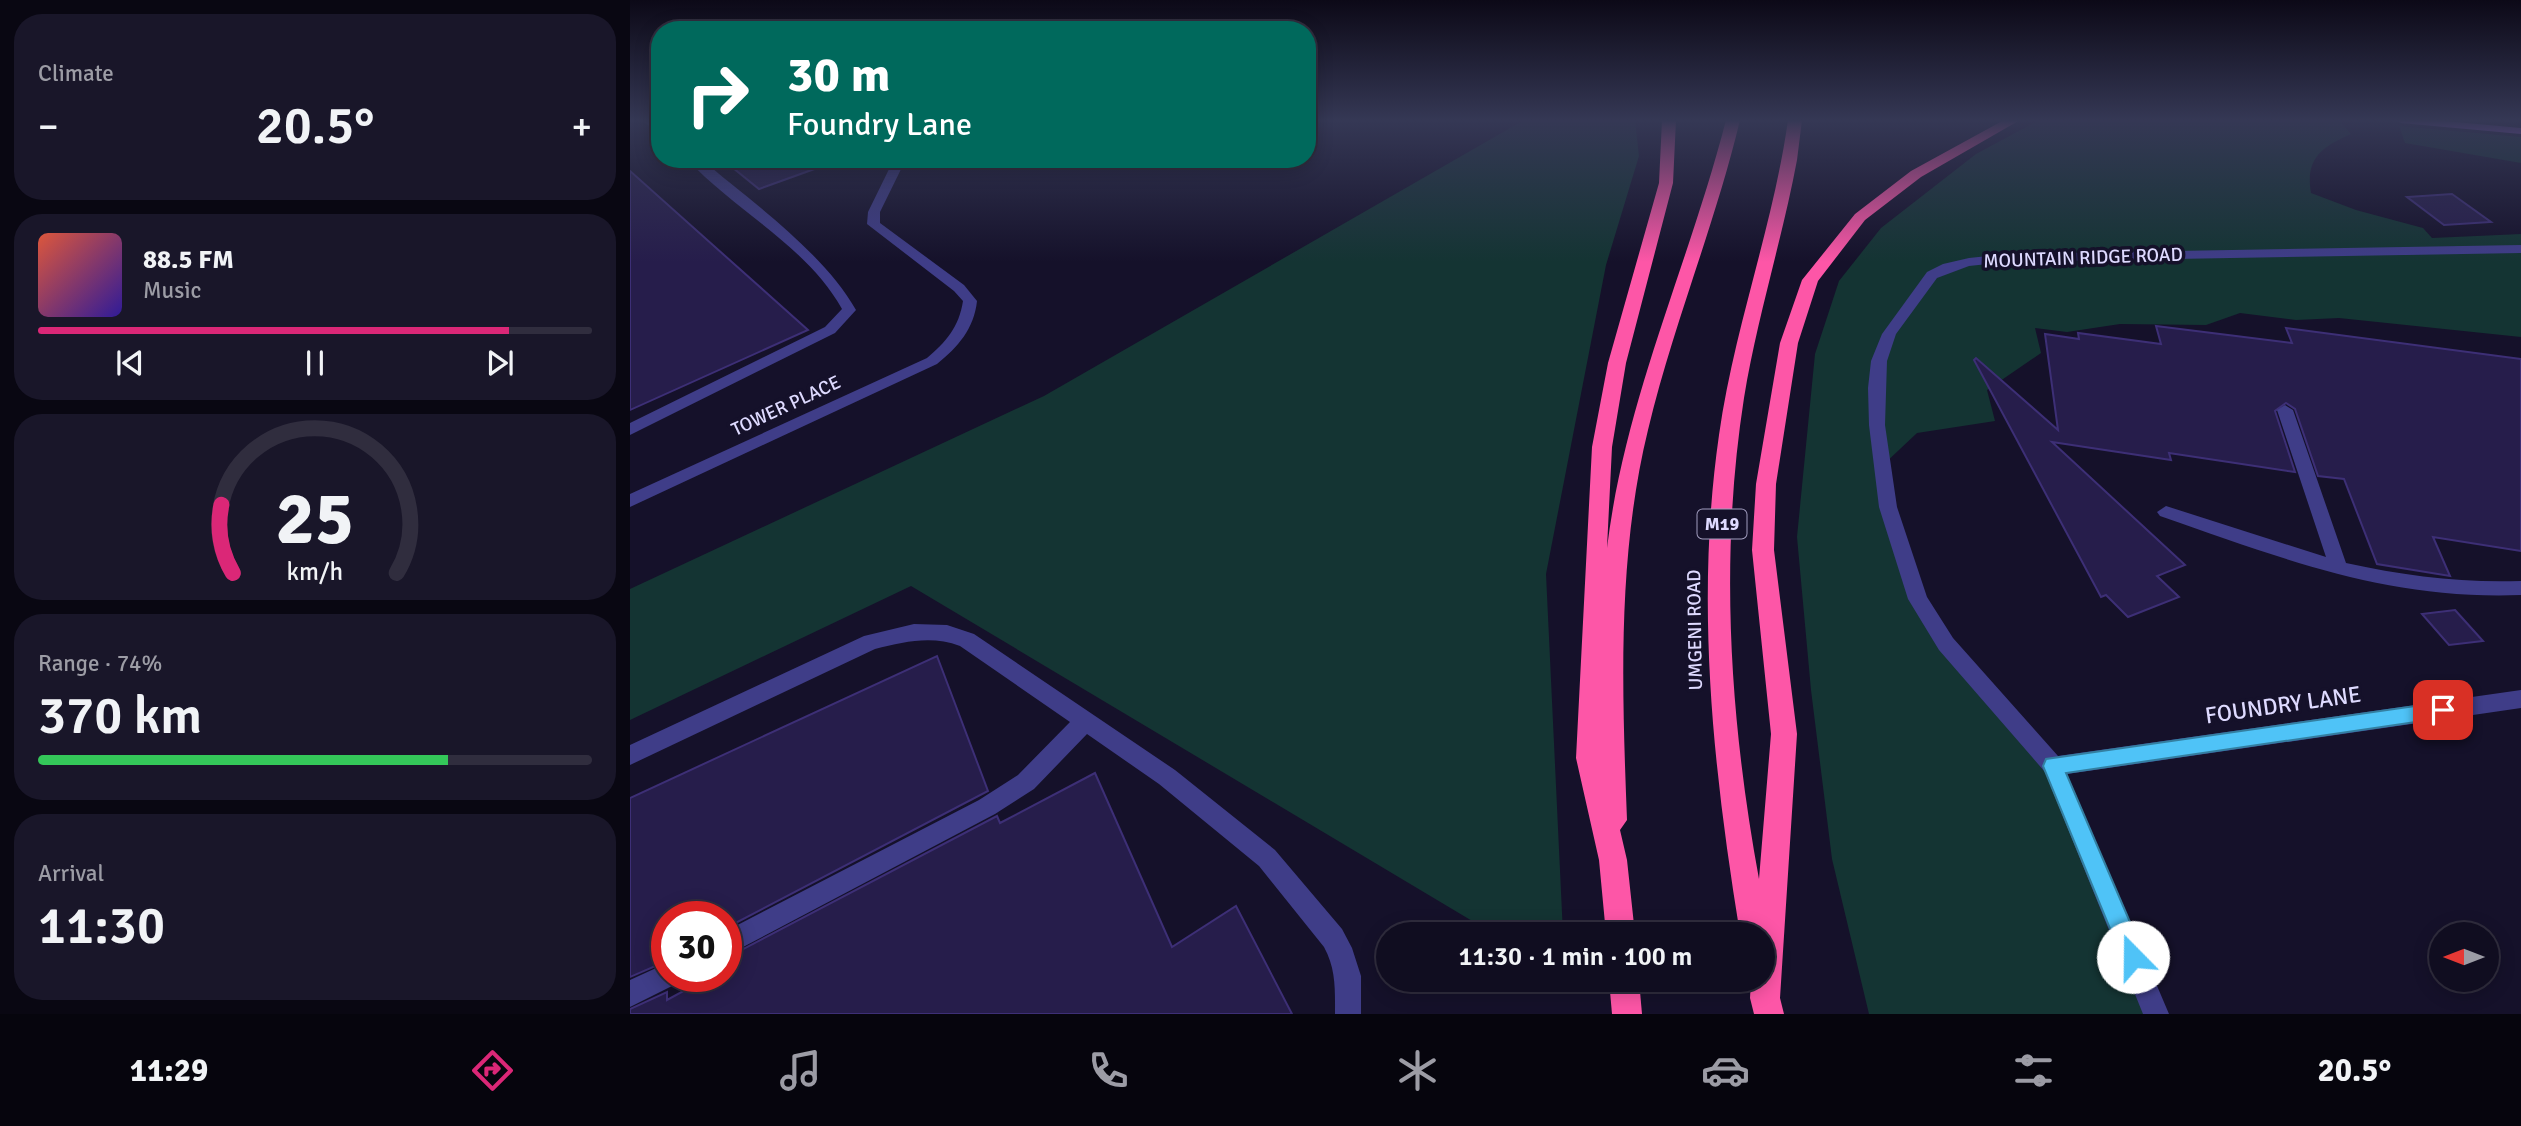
<!DOCTYPE html>
<meta charset="utf-8">
<style>
body{margin:0;font-family:Signika,sans-serif;background:#191629;color:#f1f3f6;height:100vh;display:flex;flex-direction:column;font-size:26px;white-space:nowrap}
*{box-sizing:border-box;margin:0}
p{font-size:23px;color:#9c9ca5}
.icon{flex:none;width:38px;height:38px;fill:none;stroke:currentColor;stroke-width:2;stroke-linecap:round;stroke-linejoin:round}
.map{position:relative;flex:1;overflow:hidden}
.panel{display:flex;flex-direction:column;gap:14px;padding:14px;background:#090712;width:630px}
.panel>*{flex:none}
.banner{position:absolute;left:21px;top:21px;width:665px;height:147px;border-radius:28px;box-shadow:0 4px 18px #0003,0 0 0 2px #302d3e;background:#00695c;color:#fff;overflow:hidden}
.needle{width:46px;rotate:270deg}
.controls{position:absolute;left:1799px;top:922px;display:grid;gap:14px}
.controls a{display:grid;place-items:center;width:70px;height:70px;border-radius:50%;background:#100d20;box-shadow:0 4px 18px #0003,0 0 0 2px #302d3e;font-size:35px}
.speed{position:absolute;left:21px;top:901px;display:flex;gap:14px;font-size:35px;font-weight:700;text-align:center}
.speed>*{display:grid;place-content:center;width:91px;height:91px;border-radius:50%;background:#100d20;box-shadow:0 4px 18px #0003,0 0 0 2px #302d3e;line-height:1}
.speed .limit{border:10px solid #d22;background:#fff;color:#111}
.pin{position:absolute;display:grid;place-items:center;width:60px;height:60px;color:#fff;margin:-30px;border-radius:14px;box-shadow:0 4px 10px #0006}
.me{position:absolute;width:77px;margin:-38px;rotate:338deg;stroke-linejoin:round;filter:drop-shadow(0 0 5px #0008)}
.turn{display:flex;align-items:center;gap:24px;height:147px;padding:0 21px;font-size:32px}
.turn .icon{width:91px;height:91px;stroke-width:2.5}
.turn b{display:block;font-size:49px;line-height:60px}
.big{font-size:52px;font-weight:600;line-height:1.1}
.panel .widget{flex:1;display:flex;flex-direction:column;justify-content:center;gap:10px;min-width:0;padding:0 24px;border-radius:28px;background:#191629}
.panel .dial{align-items:center;gap:0}
.dial svg{height:182px;overflow:visible;fill:none;stroke:#302d3e;stroke-width:7;stroke-linecap:round;text-anchor:middle}
.dial text{fill:#f1f3f6;stroke:none}
.song{display:flex;align-items:center;gap:21px}
.cover{width:84px;height:84px;border-radius:10px;background:linear-gradient(135deg,hsl(10 70% 55%),hsl(250 70% 35%))}
.played{height:7px;border-radius:4px;background:linear-gradient(90deg,#db2777 85%,#302d3e 85%)}
.keys{display:flex;justify-content:space-around;direction:ltr}
.heat{display:flex;justify-content:space-between;align-items:center;font-size:38px;direction:ltr}
.charge{height:10px;border-radius:5px;background:linear-gradient(90deg,#34c759 74%,#302d3e 0)}
.trip{position:absolute;left:746px;top:922px;width:399px;height:70px;border-radius:35px;background:#100d20;box-shadow:0 4px 18px #0003,0 0 0 2px #302d3e;font-weight:600;line-height:70px;text-align:center}
.tabs{display:flex;height:112px;justify-content:space-around;align-items:center;background:#06050d;color:#9c9ca5}
.tabs .icon{width:49px;height:49px}
.tabs .active{color:#db2777}
.tabs b{font-size:32px;color:#f1f3f6}
main{display:flex;flex:1;min-height:0}
.map>svg:first-child{display:block}
</style>
<main>
<section class="panel">
<div class="widget"><p>Climate</p>
<div class="heat"><a>−</a><b class="big">20.5°</b><a>+</a></div>
</div>
<div class="widget">
<div class="song"><i class="cover"></i><div><b>88.5 FM</b><p>Music</p></div></div>
<div class="played"></div>
<div class="keys"><svg class="icon" aria-label="previous" viewBox="0 0 24 24"><path d="M18 5L8 12l10 7zM5 5v14"/></svg><svg class="icon" aria-label="pause" viewBox="0 0 24 24"><path d="M8 5v14M16 5v14"/></svg><svg class="icon" aria-label="next" viewBox="0 0 24 24"><path d="M6 5l10 7-10 7zM19 5v14"/></svg></div>
</div>
<div class="widget dial"><svg viewBox="0 0 100 80">
<path d="M14 69A42 42 0 1 1 86 69"/>
<path d="M14 69A42 42 0 0 1 9 39" stroke="#db2777"/>
<text x="50" y="56" font-size="32" font-weight="700">25</text>
<text x="50" y="72" font-size="11">km/h</text>
</svg></div>
<div class="widget"><p>Range · 74%</p><b class="big">370 km</b><div class="charge"></div></div>
<div class="widget"><p>Arrival</p><b class="big">11:30</b></div>
</section>
<div class="map">
<svg width="1891" height="1014" viewBox="0 0 1891 1014">
<rect width="100%" height="100%" fill="#15112a"/>
<g fill="#143433">
<path d="M 894,120 L 1005,120 L 1009,156 L 976,265 L 916,574 L 933,934 L 864,934 L 281,586 L 0,720 L 0,589 L 414,396 Z"/>
<path d="M 1409,120 L 1685,120 L 1711,122 L 1721,134 C 1692,147 1675,158 1681,193 L 1726,210 L 1793,228 L 1802,238 L 1891,234 L 1891,337 L 1709,318 L 1666,320 L 1610,313 L 1576,325 L 1490,324 L 1437,332 L 1405,328 L 1411,353 L 1357,390 L 1365,421 L 1287,433 L 1253,465 L 1288,599 L 1423,766 L 1523,1014 L 1239,1014 L 1202,859 L 1181,690 L 1167,537 L 1185,354 L 1209,281 L 1251,228 L 1346,154 Z"/>
<path d="M 1769,126 L 1891,137 L 1891,163 L 1775,143 Z"/>
</g>
<g fill="#261d4b" stroke="#3d2f76" stroke-width="2">
<path d="M 92,159 L 200,159 L 201,163 L 129,189 Z"/>
<path d="M 0,171 L 178,330 L 0,410 Z"/>
<path d="M 1822,194 L 1861,222 L 1814,225 L 1777,197 Z"/>
<path d="M 1526,326 L 1662,343 L 1656,328 L 1891,359 L 1891,551 L 1803,537 L 1820,576 L 1747,564 L 1714,479 L 1688,476 L 1665,409 L 1656,403 L 1645,411 L 1665,472 L 1539,453 L 1541,460 L 1422,442 L 1555,565 L 1527,576 L 1549,597 L 1498,617 L 1476,595 L 1471,597 L 1344,360 L 1346,358 L 1428,430 L 1415,334 L 1449,339 L 1448,333 L 1531,344 Z"/>
<path d="M 1825,610 L 1853,641 L 1819,645 L 1792,614 Z"/>
<path d="M 307,656 L 358,791 L 96,928 L 96,917 L 37,917 L 37,961 L 0,977 L 0,798 Z"/>
<path d="M 465,773 L 542,947 L 606,906 L 662,1014 L 0,1014 L 0,1009 L 37,992 L 37,1000 L 81,976 L 96,976 L 96,958 L 367,816 L 370,823 Z"/>
</g>
<g fill="none" stroke-linecap="round" stroke-linejoin="round">
<g fill="#3f3d88" fill-rule="evenodd">
<path d="M 11,120 L 23,120 L 30,125 L 30,134 Z"/>
<path d="M 57,159 L 71,159 C 122,202 193,252 226,310 L 205,333 L 0,435 L 0,423 L 195,327 L 212,309 C 177,246 105,211 57,159 Z"/>
<path d="M 264,159 L 276,159 L 250,212 L 250,223 L 334,285 L 347,301 C 344,329 328,347 307,364 L 0,507 L 0,494 L 297,358 C 316,342 329,327 333,301 L 324,291 L 237,224 L 238,212 Z"/>
<path d="M 1891,245 L 1891,253 L 1377,262 L 1339,266 L 1307,278 L 1266,334 L 1257,361 L 1255,425 L 1267,507 L 1297,597 L 1323,638 L 1428,756 L 1891,690 L 1891,708 L 1437,774 L 1539,1014 L 1513,1014 L 1415,772 L 1309,650 L 1278,599 L 1249,507 L 1239,425 L 1238,388 L 1241,361 L 1252,334 L 1297,272 L 1313,264 L 1339,258 L 1377,254 Z"/>
<path d="M 1655,405 L 1663,410 L 1716,563 C 1775,576 1831,583 1891,581 L 1891,595 C 1757,600 1654,559 1530,516 L 1527,512 L 1536,506 L 1696,557 L 1647,410 Z"/>
<path d="M 284,624 L 317,625 L 344,634 L 545,770 L 645,850 L 712,929 L 722,948 L 731,976 L 731,1014 L 705,1014 C 705,989 706,969 694,947 L 629,866 L 529,784 L 457,734 L 404,789 L 365,814 L 96,956 L 96,931 L 349,800 L 388,775 L 440,722 L 330,646 C 301,635 274,642 245,649 L 0,765 L 0,745 L 234,636 Z"/>
<path d="M 37,963 L 37,976 L 49,976 L 46,984 L 0,1007 L 0,980 Z"/>
</g>
<path fill="#c362fd" fill-rule="evenodd" d="M 1765,120 L 1804,120 L 1891,128 L 1891,134 L 1771,123 Z"/>
<g fill="#fd56a7" fill-rule="evenodd">
<path d="M 1032,120 L 1046,120 L 1043,183 L 996,363 L 982,447 L 977,548 C 995,399 1059,264 1096,120 L 1110,120 C 1085,225 1043,325 1018,430 C 987,557 992,690 997,820 L 990,830 L 997,860 L 1005,934 L 976,934 L 969,860 L 946,758 L 962,447 L 978,363 L 1029,183 Z"/>
<path d="M 1158,120 L 1172,120 L 1167,160 C 1152,240 1127,318 1114,398 C 1089,558 1100,721 1129,879 L 1141,734 L 1122,550 L 1126,484 L 1150,343 L 1172,280 L 1225,214 L 1281,171 L 1374,120 L 1390,120 L 1291,177 L 1235,220 L 1188,281 L 1168,343 L 1146,484 L 1144,550 L 1167,734 L 1150,998 L 1154,1014 L 1124,1014 L 1120,998 L 1121,980 L 1132,980 L 1132,934 L 1110,934 C 1083,768 1065,602 1089,435 C 1104,328 1143,227 1158,120 Z"/>
<path d="M 979,980 L 1009,980 L 1012,1014 L 982,1014 Z"/>
</g>
</g>
<linearGradient id="sky" x2="0" y2="1"><stop stop-color="#0c0917"/><stop offset="0.46" stop-color="#353855"/><stop offset="1" stop-color="#353855" stop-opacity="0"/></linearGradient>
<rect width="1891" height="262" fill="url(#sky)"/>
<path fill="#4fc3f7" stroke="#337fa1" stroke-width="2" d="M 1813,702 L 1820,704 L 1823,710 L 1820,715 L 1813,718 L 1436,773 L 1515,957 L 1511,965 L 1503,968 L 1495,965 L 1413,766 L 1416,759 Z"/>
<g text-anchor="middle" dominant-baseline="central" stroke-width="7" stroke-linejoin="round" paint-order="stroke">
<rect fill="#15112a" stroke="#a29ebf" stroke-width="2" x="1067.5" y="509.5" width="49" height="29" rx="5"/>
<g font-size="18" font-weight="bold" fill="#dedaff">
<text x="1092" y="524">M19</text>
</g>
<g font-size="19" fill="#dedaff" stroke="#15112a">
<text transform="translate(1453 258) rotate(-2)">MOUNTAIN RIDGE ROAD</text>
<text transform="translate(156 406) rotate(-25)">TOWER PLACE</text>
<text transform="translate(1065 630) rotate(-91)">UMGENI ROAD</text>
</g>
<g font-size="23" fill="#dedaff" stroke="#15112a">
<text transform="translate(1653 705) rotate(-8)">FOUNDRY LANE</text>
</g>
</g>
</svg>
<div class="controls">
<a><svg class="needle" viewBox="-14 -14 28 28"><path d="M0-13l5 13h-10z" fill="#e53935"/><path d="M0 13l5-13h-10z" fill="#9c9ca5"/></svg></a>
</div>
<div class="speed"><div class="limit">30</div></div>
<div class="pin" style="left:1813px;top:710px;background:#d93025"><svg class="icon" aria-label="arrive" viewBox="0 0 24 24"><path d="M6 21V4h12l-3 4 3 4H6"/></svg></div>
<svg class="me" style="left:1503px;top:957px" viewBox="-20 -20 40 40"><circle r="19" fill="#fff"/><path d="M0-13L10 11 0 6-10 11z" fill="#4fc3f7"/></svg>
<div class="trip">11:30 · 1 min · 100 m</div>
<div class="banner">
<div class="turn"><svg class="icon" aria-label="right" viewBox="0 0 24 24"><path d="M7 20v-9h11M14 6l5 5-5 5"/></svg><div><b>30 m</b>Foundry Lane</div></div>
</div>
</div>
</main>
<nav class="tabs">
<b>11:29</b>
<svg class="icon active" aria-label="directions" viewBox="0 0 24 24"><path d="M12 3l9 9-9 9-9-9zM9 14v-3h6M13 9l2 2-2 2"/></svg>
<svg class="icon" aria-label="music" viewBox="0 0 24 24"><path d="M9 18V5l10-2v13"/><circle cx="6" cy="18" r="3"/><circle cx="16" cy="16" r="3"/></svg>
<svg class="icon" aria-label="phone" viewBox="0 0 24 24"><path d="M5 4h4l2 5-3 2q2 4 5 5l2-3 5 2v4C11 20 4 13 5 4z"/></svg>
<svg class="icon" aria-label="climate" viewBox="0 0 24 24"><path d="M12 3v18M4 7l16 10M4 17L20 7"/></svg>
<svg class="icon" aria-label="car" viewBox="0 0 24 24"><path d="M5 17H2v-5l4-1 3-4h7l3 4 3 1v5h-3M9 17h6M6 11h13"/><circle cx="7" cy="17" r="2"/><circle cx="17" cy="17" r="2"/></svg>
<svg class="icon" aria-label="filters" viewBox="0 0 24 24"><path d="M4 7h16M4 17h16"/><circle cx="9" cy="7" r="2"/><circle cx="15" cy="17" r="2"/></svg>
<b>20.5°</b>
</nav>
